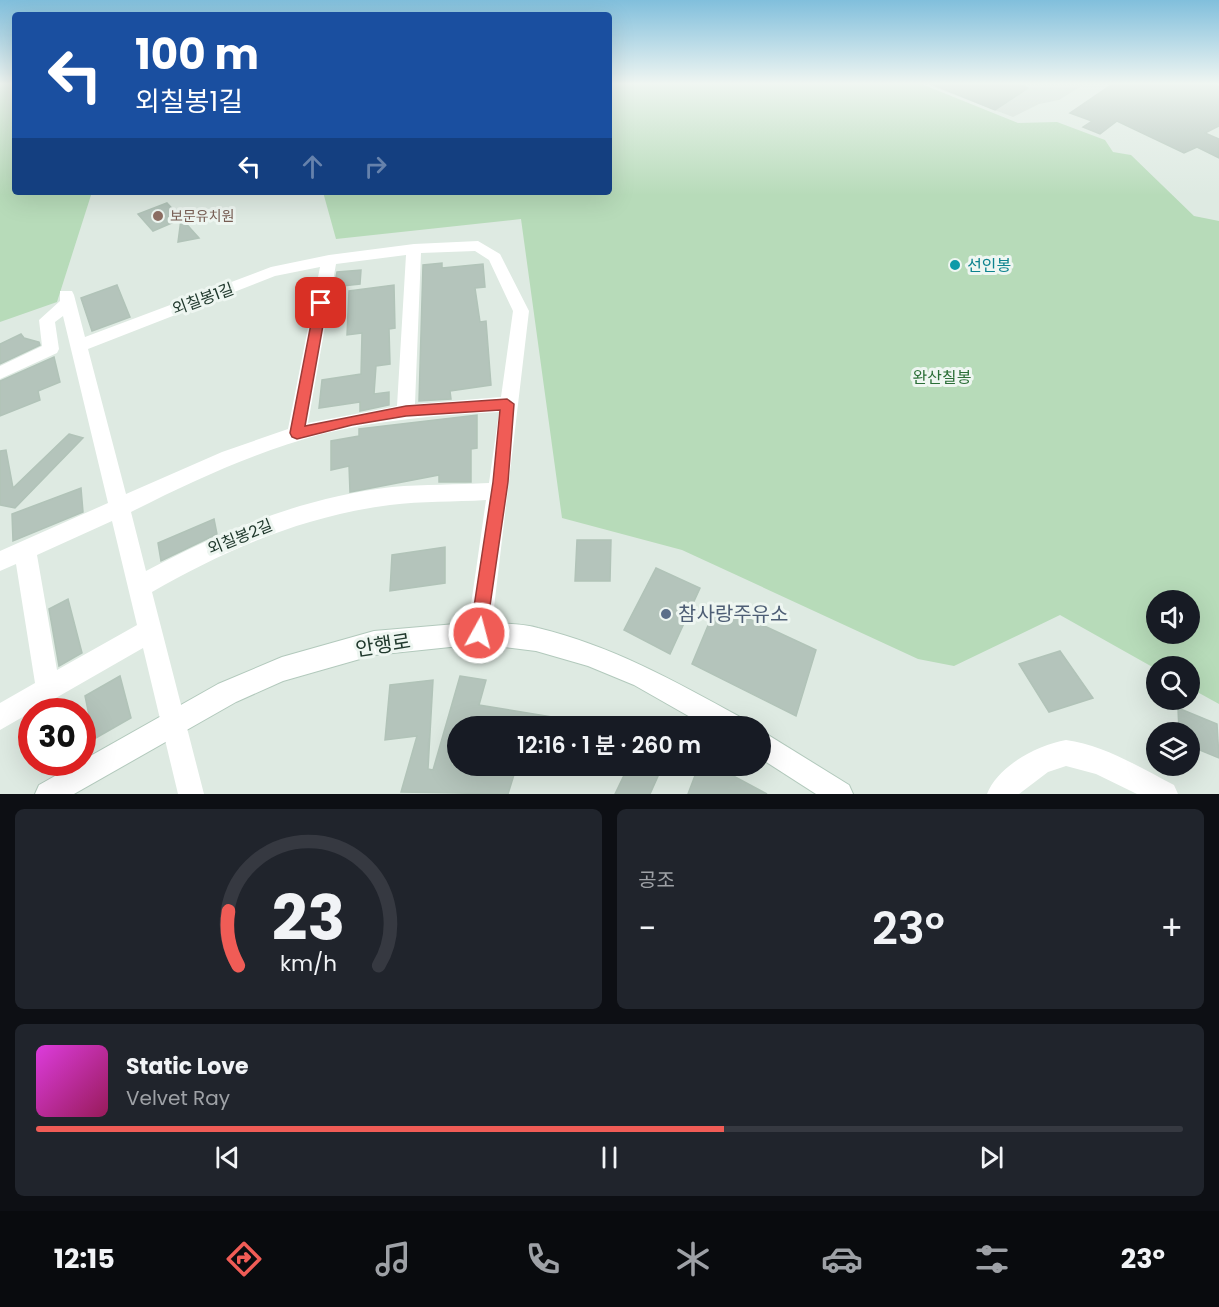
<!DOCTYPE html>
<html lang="ko">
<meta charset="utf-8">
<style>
body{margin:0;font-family:Poppins,"Noto Sans KR",sans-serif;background:#20242c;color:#f1f3f6;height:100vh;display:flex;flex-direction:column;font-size:22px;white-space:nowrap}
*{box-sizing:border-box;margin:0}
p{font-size:20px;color:#9ea1a6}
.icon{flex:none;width:33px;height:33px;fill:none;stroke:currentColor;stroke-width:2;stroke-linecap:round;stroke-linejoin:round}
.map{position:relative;height:794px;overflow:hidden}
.details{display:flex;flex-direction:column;gap:15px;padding:15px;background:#0d0f14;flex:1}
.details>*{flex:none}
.top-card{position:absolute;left:12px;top:12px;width:600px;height:183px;border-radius:6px;box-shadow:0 6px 24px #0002;background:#1a4fa0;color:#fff;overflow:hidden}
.buttons{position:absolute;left:1146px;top:590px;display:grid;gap:12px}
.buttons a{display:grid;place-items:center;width:54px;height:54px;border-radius:50%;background:#171b24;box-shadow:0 6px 24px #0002;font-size:30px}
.speed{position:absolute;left:18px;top:698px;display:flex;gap:12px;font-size:30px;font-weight:700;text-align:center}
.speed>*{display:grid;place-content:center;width:78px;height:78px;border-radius:50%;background:#171b24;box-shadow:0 6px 24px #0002;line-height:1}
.speed .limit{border:9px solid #d22;background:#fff;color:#111}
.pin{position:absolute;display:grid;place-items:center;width:51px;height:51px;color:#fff;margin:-26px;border-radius:12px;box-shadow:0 3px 9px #0006}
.me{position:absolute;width:66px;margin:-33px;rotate:7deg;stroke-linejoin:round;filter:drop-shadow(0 0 4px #0008)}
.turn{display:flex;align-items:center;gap:21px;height:126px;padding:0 24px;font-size:27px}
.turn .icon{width:78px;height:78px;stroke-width:2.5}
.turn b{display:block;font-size:42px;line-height:51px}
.lanes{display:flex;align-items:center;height:57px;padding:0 24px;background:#0003;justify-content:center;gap:30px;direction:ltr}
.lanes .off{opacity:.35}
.big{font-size:45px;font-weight:600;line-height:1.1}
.details .card{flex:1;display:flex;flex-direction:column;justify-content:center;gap:9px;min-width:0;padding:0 21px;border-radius:9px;background:#20242c}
.details .dial{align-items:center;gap:0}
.dial svg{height:156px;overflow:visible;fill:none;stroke:#363941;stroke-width:7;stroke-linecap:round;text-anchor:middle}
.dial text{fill:#f1f3f6;stroke:none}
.song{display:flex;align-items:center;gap:18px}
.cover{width:72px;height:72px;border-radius:9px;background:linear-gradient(135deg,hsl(300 70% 55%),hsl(330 70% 35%))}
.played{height:6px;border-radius:3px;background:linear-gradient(90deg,#f05c56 60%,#363941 60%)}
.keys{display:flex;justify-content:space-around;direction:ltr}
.heat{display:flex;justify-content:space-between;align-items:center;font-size:33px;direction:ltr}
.details .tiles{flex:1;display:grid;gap:15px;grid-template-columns:1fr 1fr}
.card:last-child{grid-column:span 2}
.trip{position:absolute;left:447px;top:716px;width:324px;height:60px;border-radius:30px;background:#171b24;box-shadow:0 6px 24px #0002;font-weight:600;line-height:60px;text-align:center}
.tabs{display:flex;height:96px;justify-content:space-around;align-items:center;background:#090b0e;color:#9ea1a6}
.tabs .icon{width:42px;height:42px}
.tabs .current{color:#f05c56}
.tabs b{font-size:27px;color:#f1f3f6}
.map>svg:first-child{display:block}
</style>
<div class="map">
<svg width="1219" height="794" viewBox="0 0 1219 794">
<rect width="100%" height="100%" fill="#deeae2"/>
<path fill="#cdd9d1" d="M 923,83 L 1086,83 L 1059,100 L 1039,104 L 1013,117 Z"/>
<g fill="#b7dbb9" fill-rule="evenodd">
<path d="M 0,83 L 15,83 L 15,192 L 92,192 L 57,302 L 0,322 Z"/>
<path d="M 609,83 L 919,83 L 1018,123 L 1057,122 L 1105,140 L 1113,152 L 1131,155 L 1194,216 L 1219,221 L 1219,704 L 1190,688 L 1190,666 L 1156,666 L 1156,669 L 1060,615 L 954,666 L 918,659 L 682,550 L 562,518 L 521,219 L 336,239 L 323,192 L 609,192 ZM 1156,600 L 1190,600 L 1190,633 L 1156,633 Z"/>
</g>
<g fill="#b4c4bb" stroke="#b1c3b8" stroke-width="1.5">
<path d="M 929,83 L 1015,83 L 1028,88 L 995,110 Z"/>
<path d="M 1114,83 L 1210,83 L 1219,86 L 1219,126 L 1205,133 L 1219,139 L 1219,158 L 1197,147 L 1184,153 L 1117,121 L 1100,134 L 1083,127 L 1092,121 L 1070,113 Z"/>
<path d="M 167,203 L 181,218 L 199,238 L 178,242 L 181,219 L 153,231 L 138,214 Z"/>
<path d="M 442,263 L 442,268 L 483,264 L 485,287 L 475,288 L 480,322 L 486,321 L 491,385 L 450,391 L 451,399 L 419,401 L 423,265 Z"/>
<path d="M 361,270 L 360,284 L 334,287 L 337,272 Z"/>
<path d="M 117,285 L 130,317 L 92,331 L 81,298 Z"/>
<path d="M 394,285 L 395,328 L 389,329 L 390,364 L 376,366 L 374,394 L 389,392 L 389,405 L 360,411 L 360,402 L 319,408 L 322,380 L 361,374 L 362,333 L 347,335 L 349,291 Z"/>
<path d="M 21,334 L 24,338 L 39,342 L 40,345 L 0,364 L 0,344 Z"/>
<path d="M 54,357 L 60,382 L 38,391 L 40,400 L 0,416 L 0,381 Z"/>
<path d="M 477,415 L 477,448 L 471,449 L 471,482 L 439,482 L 439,475 L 350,492 L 349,466 L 331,470 L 331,441 L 359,436 L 359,429 Z"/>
<path d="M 69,434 L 83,438 L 15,508 L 0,505 L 0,451 L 6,450 L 13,488 Z"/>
<path d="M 81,488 L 83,512 L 13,541 L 12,514 Z"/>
<path d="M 214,519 L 217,534 L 161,561 L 158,543 Z"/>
<path d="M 577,540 L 611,540 L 610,581 L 575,581 Z"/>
<path d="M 445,547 L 445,583 L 390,591 L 392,555 Z"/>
<path d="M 656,568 L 700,588 L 670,654 L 624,630 Z"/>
<path d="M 68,599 L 82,653 L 59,666 L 49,609 Z"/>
<path d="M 717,604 L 816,650 L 796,716 L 692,664 Z"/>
<path d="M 1060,651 L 1093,698 L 1049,712 L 1019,664 Z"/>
<path d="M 120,676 L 131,718 L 94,739 L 85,696 Z"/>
<path d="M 460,676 L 486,680 L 479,705 L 565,719 L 564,726 L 458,726 L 458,740 L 451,765 L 517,765 L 508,794 L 401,792 L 417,736 L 385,740 L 390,685 L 433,680 L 428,769 L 433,770 Z"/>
<path d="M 1178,708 L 1217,724 L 1219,758 L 1190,746 L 1190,732 L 1179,732 Z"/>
<path d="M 629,765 L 663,765 L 650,794 L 615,794 Z"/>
<path d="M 699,765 L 713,765 L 767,794 L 688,794 Z"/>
</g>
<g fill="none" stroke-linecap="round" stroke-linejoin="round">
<defs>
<g id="secondary">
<path d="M 479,622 C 498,624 520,623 538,628 C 612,646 675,681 740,717 L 744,726 L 706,726 L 634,685 L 588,666 L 536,651 L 479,644 L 374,655 L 283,681 L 236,702 L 74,794 L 35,794 L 39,785 L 218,684 L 282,657 L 374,631 Z"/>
<path d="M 760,730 L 849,785 L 853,794 L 816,794 L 760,758 Z"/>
</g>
</defs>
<use href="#secondary" stroke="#b2c9bc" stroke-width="2"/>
<g fill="#fff" fill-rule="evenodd">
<path d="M 478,241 L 500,254 L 529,311 L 491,633 L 487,641 L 479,644 L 471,641 L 467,633 L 486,500 C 454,502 422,501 390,505 C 304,516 227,549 152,592 L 204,794 L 178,794 L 143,648 L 0,730 L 0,703 L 35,683 L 16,564 L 0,571 L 0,551 L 108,503 L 63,316 L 55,322 L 59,349 L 57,353 L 0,379 L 0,366 L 42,346 L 39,320 L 60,301 L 60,291 L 72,291 L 74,295 L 85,337 L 271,267 L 329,255 L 414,244 ZM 475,251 L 489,260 L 513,311 L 501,397 L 415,404 L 421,253 ZM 406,255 L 397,406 L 308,423 L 336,264 ZM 320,267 L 288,429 L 222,452 L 126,494 L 88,349 L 275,276 ZM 499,412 L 489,483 C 457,485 424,484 392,487 C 305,497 223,530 146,571 L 131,512 C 192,481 255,452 322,434 C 379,420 439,415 499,412 ZM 112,521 L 137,625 L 57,670 L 37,555 Z"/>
<path d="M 1066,740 C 1104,745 1141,768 1174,785 L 1178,794 L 1137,794 L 1096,774 L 1066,766 L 1048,772 L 1019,794 L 987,794 C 998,766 1037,745 1066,740 Z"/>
</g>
<use href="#secondary" fill="#fff" fill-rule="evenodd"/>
</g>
<linearGradient id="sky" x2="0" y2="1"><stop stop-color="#81bfdc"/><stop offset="0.43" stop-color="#f0f6f2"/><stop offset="1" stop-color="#f0f6f2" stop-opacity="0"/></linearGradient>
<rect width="1219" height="195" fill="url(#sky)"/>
<path fill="#f05c56" stroke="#9c3c38" stroke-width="1.5" d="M 321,299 L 327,303 L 305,426 L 406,406 L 507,399 L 514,404 L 508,482 L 485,640 L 479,642 L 472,640 L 470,633 L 493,482 L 500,410 L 406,416 L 352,425 L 297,439 L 292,437 L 290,433 L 315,303 Z"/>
<circle fill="#8d6e63" stroke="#eef6f1" stroke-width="2" cx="158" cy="216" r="6"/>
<circle fill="#0f9aa8" stroke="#eef6f1" stroke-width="2" cx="955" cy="265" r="6"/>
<circle fill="#5c6f8a" stroke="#eef6f1" stroke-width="2" cx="666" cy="614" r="6"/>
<g text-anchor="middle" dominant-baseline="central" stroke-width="6" stroke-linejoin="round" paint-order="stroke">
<g font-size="14" fill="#785e54" stroke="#eef6f1" text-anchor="start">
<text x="170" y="216">보문유치원</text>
</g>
<g font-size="16" fill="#0d838f" stroke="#eef6f1" text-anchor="start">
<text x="967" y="265">선인봉</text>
</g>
<g font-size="16" fill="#20392d" stroke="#eef6f1">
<text transform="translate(203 299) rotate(-20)">외칠봉1길</text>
<text transform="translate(240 537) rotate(-22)">외칠봉2길</text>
</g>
<g font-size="16" fill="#2b6f37" stroke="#eef6f1">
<text x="942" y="377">완산칠봉</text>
</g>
<g font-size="20" fill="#4e5e75" stroke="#eef6f1" text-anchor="start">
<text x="678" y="614">참사랑주유소</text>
</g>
<g font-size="20" fill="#20392d" stroke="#eef6f1">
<text transform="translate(383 645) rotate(-9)">안행로</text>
</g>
</g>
</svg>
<div class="buttons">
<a><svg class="icon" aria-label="sound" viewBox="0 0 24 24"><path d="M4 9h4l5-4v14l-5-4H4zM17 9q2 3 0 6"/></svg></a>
<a><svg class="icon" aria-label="search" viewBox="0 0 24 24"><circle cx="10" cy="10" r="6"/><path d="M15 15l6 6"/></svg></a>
<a><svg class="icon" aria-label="layers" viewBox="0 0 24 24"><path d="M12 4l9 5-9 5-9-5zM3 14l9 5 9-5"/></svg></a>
</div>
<div class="speed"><div class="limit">30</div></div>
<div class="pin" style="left:321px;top:303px;background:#d93025"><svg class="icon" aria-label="arrive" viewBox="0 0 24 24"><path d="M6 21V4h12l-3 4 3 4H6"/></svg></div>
<svg class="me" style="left:479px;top:633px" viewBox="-20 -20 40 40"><circle r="17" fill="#f05c56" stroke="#fff" stroke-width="3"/><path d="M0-11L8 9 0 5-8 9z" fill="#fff"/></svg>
<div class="trip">12:16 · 1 분 · 260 m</div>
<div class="top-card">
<div class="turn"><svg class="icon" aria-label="left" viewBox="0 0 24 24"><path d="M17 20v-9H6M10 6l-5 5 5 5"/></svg><div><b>100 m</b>외칠봉1길</div></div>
<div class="lanes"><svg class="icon" aria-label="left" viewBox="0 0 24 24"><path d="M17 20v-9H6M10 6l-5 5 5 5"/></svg><svg class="icon off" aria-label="ahead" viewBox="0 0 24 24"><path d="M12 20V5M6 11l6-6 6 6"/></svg><svg class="icon off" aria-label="right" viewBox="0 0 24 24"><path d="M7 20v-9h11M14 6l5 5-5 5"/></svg></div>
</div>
</div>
<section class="details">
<div class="tiles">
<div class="card dial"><svg viewBox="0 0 100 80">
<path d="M14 69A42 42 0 1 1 86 69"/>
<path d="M14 69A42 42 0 0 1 9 41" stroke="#f05c56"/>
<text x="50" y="56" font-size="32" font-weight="700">23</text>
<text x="50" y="72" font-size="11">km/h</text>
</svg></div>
<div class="card"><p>공조</p>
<div class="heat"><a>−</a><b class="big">23°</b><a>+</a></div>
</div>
<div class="card">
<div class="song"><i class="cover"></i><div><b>Static Love</b><p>Velvet Ray</p></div></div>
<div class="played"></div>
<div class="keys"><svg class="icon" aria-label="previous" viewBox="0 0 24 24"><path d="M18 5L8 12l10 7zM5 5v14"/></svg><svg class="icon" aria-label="pause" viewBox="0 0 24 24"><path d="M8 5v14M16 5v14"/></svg><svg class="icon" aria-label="next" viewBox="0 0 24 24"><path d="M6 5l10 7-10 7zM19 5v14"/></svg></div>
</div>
</div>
</section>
<nav class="tabs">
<b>12:15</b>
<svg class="icon current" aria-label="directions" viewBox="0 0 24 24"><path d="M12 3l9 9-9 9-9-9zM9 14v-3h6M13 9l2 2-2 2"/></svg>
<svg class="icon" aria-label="music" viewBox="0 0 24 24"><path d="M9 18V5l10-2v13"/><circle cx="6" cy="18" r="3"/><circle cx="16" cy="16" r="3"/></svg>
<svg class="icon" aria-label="phone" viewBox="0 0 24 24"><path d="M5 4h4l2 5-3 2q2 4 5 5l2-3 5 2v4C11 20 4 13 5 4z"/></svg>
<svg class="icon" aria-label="climate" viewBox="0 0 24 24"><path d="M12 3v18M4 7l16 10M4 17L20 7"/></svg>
<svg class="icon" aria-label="car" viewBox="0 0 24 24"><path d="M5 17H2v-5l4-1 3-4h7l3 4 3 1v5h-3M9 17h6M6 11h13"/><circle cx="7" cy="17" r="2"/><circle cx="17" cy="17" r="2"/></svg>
<svg class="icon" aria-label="filters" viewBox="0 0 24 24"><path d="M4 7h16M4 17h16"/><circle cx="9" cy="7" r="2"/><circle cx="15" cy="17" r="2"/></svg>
<b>23°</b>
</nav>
